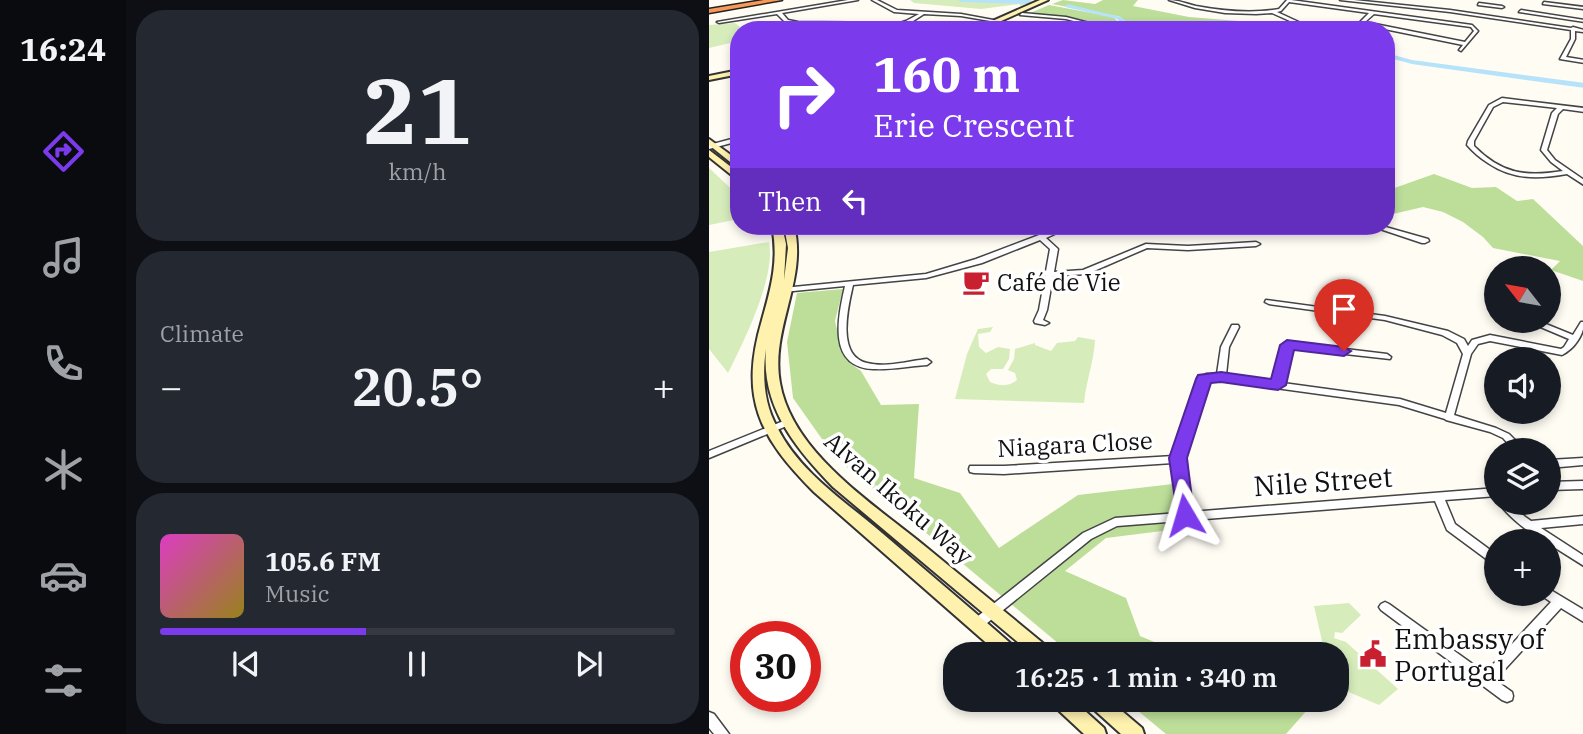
<!DOCTYPE html>
<meta charset="utf-8">
<style>
body{margin:0;font-family:"IBM Plex Serif",serif;background:#242831;color:#f1f3f6;height:100vh;display:flex;flex-direction:column;font-size:26px;white-space:nowrap}
*{box-sizing:border-box;margin:0}
p{font-size:23px;color:#9ea1a6}
.icon{flex:none;width:38px;height:38px;fill:none;stroke:currentColor;stroke-width:2;stroke-linecap:round;stroke-linejoin:round}
.map{position:relative;flex:1;overflow:hidden}
.drawer{display:flex;flex-direction:column;gap:10px;padding:10px;background:#0d0f14;width:583px}
.drawer>*{flex:none}
.top-card{position:absolute;left:21px;top:21px;width:665px;height:214px;border-radius:28px;box-shadow:0 4px 10px #0003;background:#7c3aed;color:#fff;overflow:hidden}
.needle{width:46px;rotate:301deg}
.tools{position:absolute;left:775px;top:256px;display:grid;gap:14px}
.tools a{display:grid;place-items:center;width:77px;height:77px;border-radius:50%;background:#171b24;box-shadow:0 4px 10px #0003;font-size:35px}
.speed{position:absolute;left:21px;top:621px;display:flex;gap:14px;font-size:35px;font-weight:700;text-align:center}
.speed>*{display:grid;place-content:center;width:91px;height:91px;border-radius:50%;background:#171b24;box-shadow:0 4px 10px #0003;line-height:1}
.speed .limit{border:10px solid #d22;background:#fff;color:#111}
.pin{position:absolute;display:grid;place-items:center;width:60px;height:60px;color:#fff;margin:-72px -30px;border-radius:50% 50% 50% 0;rotate:-45deg;box-shadow:0 0 7px #0007}
.pin .icon{rotate:45deg}
.me{position:absolute;width:77px;margin:-38px;rotate:353deg;stroke-linejoin:round;filter:drop-shadow(0 0 5px #0008)}
.turn{display:flex;align-items:center;gap:24px;height:147px;padding:0 28px;font-size:32px}
.turn .icon{width:91px;height:91px;stroke-width:2.5}
.turn b{display:block;font-size:49px;line-height:60px}
.then{display:flex;align-items:center;height:66px;padding:0 28px;background:#0003;gap:14px;font-size:26px}
.big{font-size:52px;font-weight:600;line-height:1.1}
.drawer .tile{flex:1;display:flex;flex-direction:column;justify-content:center;gap:10px;min-width:0;padding:0 24px;border-radius:28px;background:#242831}
.drawer .dial{align-items:center;gap:0}
.dial b{font-size:91px;line-height:1}
.song{display:flex;align-items:center;gap:21px}
.cover{width:84px;height:84px;border-radius:10px;background:linear-gradient(135deg,hsl(310 70% 55%),hsl(50 70% 35%))}
.played{height:7px;border-radius:4px;background:linear-gradient(90deg,#7c3aed 40%,#363941 40%)}
.keys{display:flex;justify-content:space-around;direction:ltr}
.heat{display:flex;justify-content:space-between;align-items:center;font-size:38px;direction:ltr}
.trip{position:absolute;left:234px;top:642px;width:406px;height:70px;border-radius:28px;background:#171b24;box-shadow:0 4px 10px #0003;font-weight:600;line-height:70px;text-align:center}
main{display:flex;flex:1;min-height:0}
.dock{display:flex;flex-direction:column;width:126px;justify-content:space-around;align-items:center;background:#090b0e;color:#9ea1a6}
.dock .icon{width:49px;height:49px}
.dock .on{color:#7c3aed}
.dock b{font-size:32px;color:#f1f3f6}
.map>svg:first-child{display:block}
</style>
<main>
<nav class="dock">
<b>16:24</b>
<svg class="icon on" aria-label="directions" viewBox="0 0 24 24"><path d="M12 3l9 9-9 9-9-9zM9 14v-3h6M13 9l2 2-2 2"/></svg>
<svg class="icon" aria-label="music" viewBox="0 0 24 24"><path d="M9 18V5l10-2v13"/><circle cx="6" cy="18" r="3"/><circle cx="16" cy="16" r="3"/></svg>
<svg class="icon" aria-label="phone" viewBox="0 0 24 24"><path d="M5 4h4l2 5-3 2q2 4 5 5l2-3 5 2v4C11 20 4 13 5 4z"/></svg>
<svg class="icon" aria-label="climate" viewBox="0 0 24 24"><path d="M12 3v18M4 7l16 10M4 17L20 7"/></svg>
<svg class="icon" aria-label="car" viewBox="0 0 24 24"><path d="M5 17H2v-5l4-1 3-4h7l3 4 3 1v5h-3M9 17h6M6 11h13"/><circle cx="7" cy="17" r="2"/><circle cx="17" cy="17" r="2"/></svg>
<svg class="icon" aria-label="filters" viewBox="0 0 24 24"><path d="M4 7h16M4 17h16"/><circle cx="9" cy="7" r="2"/><circle cx="15" cy="17" r="2"/></svg>
</nav>
<section class="drawer">
<div class="tile dial"><b>21</b><p>km/h</p></div>
<div class="tile"><p>Climate</p>
<div class="heat"><a>−</a><b class="big">20.5°</b><a>+</a></div>
</div>
<div class="tile">
<div class="song"><i class="cover"></i><div><b>105.6 FM</b><p>Music</p></div></div>
<div class="played"></div>
<div class="keys"><svg class="icon" aria-label="previous" viewBox="0 0 24 24"><path d="M18 5L8 12l10 7zM5 5v14"/></svg><svg class="icon" aria-label="pause" viewBox="0 0 24 24"><path d="M8 5v14M16 5v14"/></svg><svg class="icon" aria-label="next" viewBox="0 0 24 24"><path d="M6 5l10 7-10 7zM19 5v14"/></svg></div>
</div>
</section>
<div class="map">
<svg width="875" height="734" viewBox="0 0 875 734">
<rect width="100%" height="100%" fill="#fffcf4"/>
<g fill="#d7ecbb">
<path d="M 201,0 L 324,0 L 312,6 L 310,4 L 272,9 L 205,3 Z"/>
<path d="M 26,23 L 31,27 L 30,41 L 0,48 L 0,25 Z"/>
<path d="M 0,168 L 30,196 L 30,219 L 0,225 Z"/>
<path d="M 60,242 C 67,277 35,341 19,373 L 0,349 L 0,252 Z"/>
<path d="M 284,327 L 281,332 L 269,334 L 270,347 L 277,353 L 289,347 L 301,349 L 300,359 L 294,369 L 282,369 L 277,374 L 281,382 C 290,386 300,387 308,380 L 306,373 L 299,370 L 305,359 L 306,349 L 326,343 L 326,345 L 342,351 L 348,343 L 366,341 L 369,337 L 386,340 C 385,362 377,381 375,403 L 246,399 L 258,354 L 269,329 Z"/>
<path d="M 640,603 L 652,615 L 633,633 L 626,632 L 625,638 L 637,642 L 689,689 L 670,705 L 628,687 L 628,654 L 616,654 L 605,606 Z"/>
</g>
<g fill="#bcde99">
<path d="M 354,0 L 386,4 L 394,0 L 429,0 L 424,6 L 480,17 L 567,24 L 584,30 L 469,30 C 451,25 430,29 413,22 L 412,17 L 343,4 Z"/>
<path d="M 340,5 L 404,17 L 414,26 L 439,30 C 399,30 360,18 319,14 Z"/>
<path d="M 725,174 L 763,188 L 787,187 L 808,201 L 824,199 L 874,246 L 874,281 L 842,270 L 851,261 L 784,248 L 774,237 L 754,222 L 734,212 L 714,207 L 684,214 L 677,213 L 677,191 Z"/>
<path d="M 134,289 L 126,321 L 133,351 L 142,364 L 152,371 L 172,405 L 210,404 L 205,478 L 251,493 L 290,548 L 369,495 L 464,484 L 469,529 L 397,538 L 356,571 L 417,598 L 431,636 L 474,654 L 362,654 L 125,456 L 84,398 L 78,342 L 88,293 Z"/>
<path d="M 416,700 L 607,700 L 577,734 L 457,734 Z"/>
</g>
<g fill="none" stroke-linecap="round" stroke-linejoin="round">
<g fill="#b6e3f9" fill-rule="evenodd">
<path d="M 249,0 L 319,0 L 323,2 L 320,4 L 252,2 Z"/>
<path d="M 358,4 L 412,17 L 419,23 L 468,30 L 417,27 L 408,19 L 356,7 Z"/>
<path d="M 677,53 L 703,60 L 875,83 L 875,88 L 703,64 L 677,57 Z"/>
</g>
<defs>
<g id="street">
<path d="M 139,0 L 149,0 L 73,13 L 79,20 L 89,22 L 191,23 L 197,21 L 210,14 L 185,12 L 163,0 L 168,0 L 188,10 L 252,14 L 295,22 L 293,23 L 252,16 L 215,14 L 201,23 L 191,25 L 89,24 L 76,22 L 68,14 L 10,23 L 8,22 Z"/>
<path d="M 460,0 C 469,0 478,4 487,6 C 514,11 543,14 570,9 L 578,0 L 582,0 L 763,25 L 769,31 L 752,51 L 750,50 L 754,45 L 651,24 L 651,22 L 660,13 L 580,2 L 572,11 L 568,12 L 607,30 L 601,30 L 563,13 L 547,14 L 516,13 L 486,8 ZM 665,14 L 762,27 L 765,31 L 756,42 L 656,22 Z"/>
<path d="M 631,0 L 645,0 L 741,10 L 862,28 L 864,27 L 875,30 L 875,32 L 866,31 L 866,39 L 857,57 L 875,60 L 875,63 L 851,59 L 862,39 L 862,30 L 741,12 Z"/>
<path d="M 835,2 L 875,7 L 875,9 L 834,4 Z"/>
<path d="M 770,3 L 793,6 L 795,7 L 793,8 L 769,5 Z"/>
<path d="M 812,10 L 875,20 L 875,22 L 810,12 Z"/>
<path d="M 313,13 L 357,17 L 407,30 L 399,30 L 357,19 L 311,15 Z"/>
<path d="M 793,98 L 875,108 L 875,112 L 854,109 L 849,114 L 838,150 L 846,160 L 875,180 L 875,185 L 858,174 C 829,179 804,180 779,163 C 771,158 764,152 758,145 L 759,141 L 780,105 ZM 794,102 L 848,108 L 843,113 L 832,150 L 842,162 L 854,171 C 816,177 793,174 765,146 L 765,141 L 784,107 Z"/>
<path d="M 30,137 L 30,141 L 0,149 L 0,145 Z"/>
<path d="M 354,226 L 363,226 L 337,238 L 349,249 L 345,272 L 374,270 L 437,244 L 479,246 L 547,242 L 551,244 L 547,246 L 479,250 L 438,248 L 378,274 L 344,276 L 338,310 L 334,320 L 340,323 L 336,325 L 326,323 L 325,321 L 330,310 L 341,249 L 331,240 L 273,263 L 217,278 L 144,285 C 139,307 127,356 158,363 C 177,368 199,361 218,359 L 222,362 L 218,365 C 200,366 182,370 164,369 C 118,367 129,317 136,286 L 74,292 L 70,290 L 74,288 L 217,274 L 267,259 Z"/>
<path d="M 664,226 L 673,226 L 719,239 L 720,241 L 716,243 L 713,243 L 665,227 Z"/>
<path d="M 557,300 L 676,316 L 739,331 L 755,339 L 759,346 L 763,340 L 781,335 L 852,349 L 855,347 L 860,339 L 815,320 L 827,320 L 864,335 L 872,322 L 875,322 C 875,335 865,349 853,355 L 781,341 L 769,344 L 762,354 L 745,415 L 787,428 L 800,434 L 816,450 L 805,450 L 794,438 L 781,432 L 737,420 L 736,419 L 690,405 L 502,379 L 495,384 L 474,459 L 481,512 L 788,488 L 788,496 L 736,500 L 746,524 L 788,555 L 788,565 L 784,564 L 738,530 L 726,501 L 408,526 L 382,539 L 272,628 L 268,629 L 264,628 L 262,624 L 264,620 L 374,533 L 406,518 L 470,513 L 464,463 L 295,474 L 265,473 L 261,472 L 260,469 L 261,466 L 295,466 L 465,456 L 487,383 L 497,374 L 508,374 L 512,347 L 523,325 L 529,325 L 530,327 L 520,347 L 517,375 L 565,382 L 574,345 L 578,342 L 678,354 L 682,357 L 681,359 L 582,348 L 574,383 L 691,399 L 737,413 L 754,354 L 748,343 L 733,335 L 676,320 L 560,304 L 556,302 Z"/>
<path d="M 77,420 L 80,421 L 82,423 L 80,425 L 0,458 L 0,451 Z"/>
<path d="M 875,458 L 875,465 L 840,468 L 840,460 Z"/>
<path d="M 875,481 L 875,489 L 840,490 L 840,482 Z"/>
<path d="M 789,502 L 801,502 L 815,516 L 822,521 L 875,516 L 875,524 L 832,528 L 875,556 L 875,566 L 840,544 L 840,541 C 825,539 798,515 789,502 Z"/>
<path d="M 840,589 L 875,610 L 875,622 L 852,608 L 786,680 L 803,692 L 804,696 L 803,700 L 798,702 L 793,700 L 672,610 L 670,607 L 672,604 L 676,602 L 680,604 L 776,673 L 842,602 L 833,596 L 831,593 L 840,593 Z"/>
<path d="M 0,712 L 5,714 L 20,734 L 5,734 L 0,728 Z"/>
</g>
<g id="secondary">
<path d="M 331,0 L 339,0 L 272,30 L 263,30 Z"/>
<path d="M 30,70 L 30,74 L 0,80 L 0,76 Z"/>
<path d="M 0,139 L 30,161 L 30,169 L 0,145 Z"/>
<path d="M 0,150 L 30,173 L 30,181 L 0,157 Z"/>
<path d="M 63,226 L 73,226 L 77,244 L 75,280 L 79,248 L 75,226 L 85,226 C 99,279 61,329 71,383 C 83,453 166,505 217,547 C 258,581 300,615 341,649 L 343,654 L 323,654 L 124,487 C 86,448 52,406 57,349 C 53,375 55,404 68,427 C 90,472 137,502 173,533 C 218,572 264,610 308,649 L 310,654 L 290,654 L 105,492 C 50,437 30,398 53,320 C 62,288 70,260 63,226 Z"/>
<path d="M 342,700 L 364,700 L 395,728 L 397,734 L 375,734 L 345,706 Z"/>
<path d="M 378,700 L 400,700 L 433,728 L 435,734 L 412,734 L 381,706 Z"/>
</g>
<path id="highway" d="M 55,0 L 73,0 L 0,13 L 0,9 Z"/>
</defs>
<use href="#street" stroke="#444" stroke-width="3"/>
<use href="#secondary" stroke="#333" stroke-width="4"/>
<use href="#highway" stroke="#222" stroke-width="3"/>
<use href="#street" fill="#fff" fill-rule="evenodd"/>
<use href="#secondary" fill="#fff2af" fill-rule="evenodd"/>
<use href="#highway" fill="#fa9957" fill-rule="evenodd"/>
</g>
<path fill="#7c3aed" stroke="#51269a" stroke-width="2" d="M 578,340 L 635,347 L 642,351 L 635,356 L 585,350 L 577,385 L 569,390 L 512,382 L 502,383 L 478,458 L 485,515 L 483,520 L 476,522 L 469,520 L 460,458 L 487,379 L 489,375 L 512,372 L 562,379 L 571,345 Z"/>
<defs>
<symbol id="cafe-bare" viewBox="-9 -9 18 18"><path d="M-5.5-4.5H6V0H3Q3 3.5 0 3.5H-2.5Q-5.5 3.5-5.5 0ZM3-3.2v2h1.7v-2ZM-6 4.5H4V6H-6Z" fill="#c92031" stroke="#fff" stroke-width="2.5" paint-order="stroke"/></symbol>
<symbol id="civic-bare" viewBox="-9 -9 18 18"><path d="M-.6-6.5H3V-4.5H.6V-3L4-1V1h2V6H-6V1h2V-1L-.6-3ZM-1.2 2.5V6h2.4V2.5Z" fill="#c92031" stroke="#fff" stroke-width="2.5" paint-order="stroke"/></symbol>
</defs>
<g fill-rule="evenodd">
<use href="#cafe-bare" x="248" y="263" width="38" height="38"/>
<use href="#civic-bare" x="645" y="635" width="38" height="38"/>
</g>
<g text-anchor="middle" dominant-baseline="central" stroke-width="7" stroke-linejoin="round" paint-order="stroke">
<g font-size="24" fill="#111" stroke="#fff" text-anchor="start">
<text x="288" y="282">Café de Vie</text>
</g>
<g font-size="24" fill="#111" stroke="#fff">
<text transform="translate(366 444) rotate(-3)">Niagara Close</text>
<text transform="translate(190 498) rotate(41)">Alvan Ikoku Way</text>
</g>
<g font-size="28" fill="#111" stroke="#fff">
<text transform="translate(614 481) rotate(-4)">Nile Street</text>
</g>
<g font-size="28" fill="#111" stroke="#fff" text-anchor="start">
<text x="685" y="638">Embassy of<tspan x="685" dy="32">Portugal</tspan></text>
</g>
</g>
</svg>
<div class="tools">
<a><svg class="needle" viewBox="-14 -14 28 28"><path d="M0-13l5 13h-10z" fill="#e53935"/><path d="M0 13l5-13h-10z" fill="#9ea1a6"/></svg></a>
<a><svg class="icon" aria-label="sound" viewBox="0 0 24 24"><path d="M4 9h4l5-4v14l-5-4H4zM17 9q2 3 0 6"/></svg></a>
<a><svg class="icon" aria-label="layers" viewBox="0 0 24 24"><path d="M12 4l9 5-9 5-9-5zM3 14l9 5 9-5"/></svg></a>
<a>+</a>
</div>
<div class="speed"><div class="limit">30</div></div>
<div class="pin" style="left:635px;top:351px;background:#d93025"><svg class="icon" aria-label="arrive" viewBox="0 0 24 24"><path d="M6 21V4h12l-3 4 3 4H6"/></svg></div>
<svg class="me" style="left:476px;top:515px" viewBox="-20 -20 40 40"><path d="M0-17L14 15 0 8-14 15z" fill="#7c3aed" stroke="#fff" stroke-width="4"/></svg>
<div class="trip">16:25 · 1 min · 340 m</div>
<div class="top-card">
<div class="turn"><svg class="icon" aria-label="right" viewBox="0 0 24 24"><path d="M7 20v-9h11M14 6l5 5-5 5"/></svg><div><b>160 m</b>Erie Crescent</div></div>
<div class="then">Then<svg class="icon" aria-label="left" viewBox="0 0 24 24"><path d="M17 20v-9H6M10 6l-5 5 5 5"/></svg></div>
</div>
</div>
</main>
